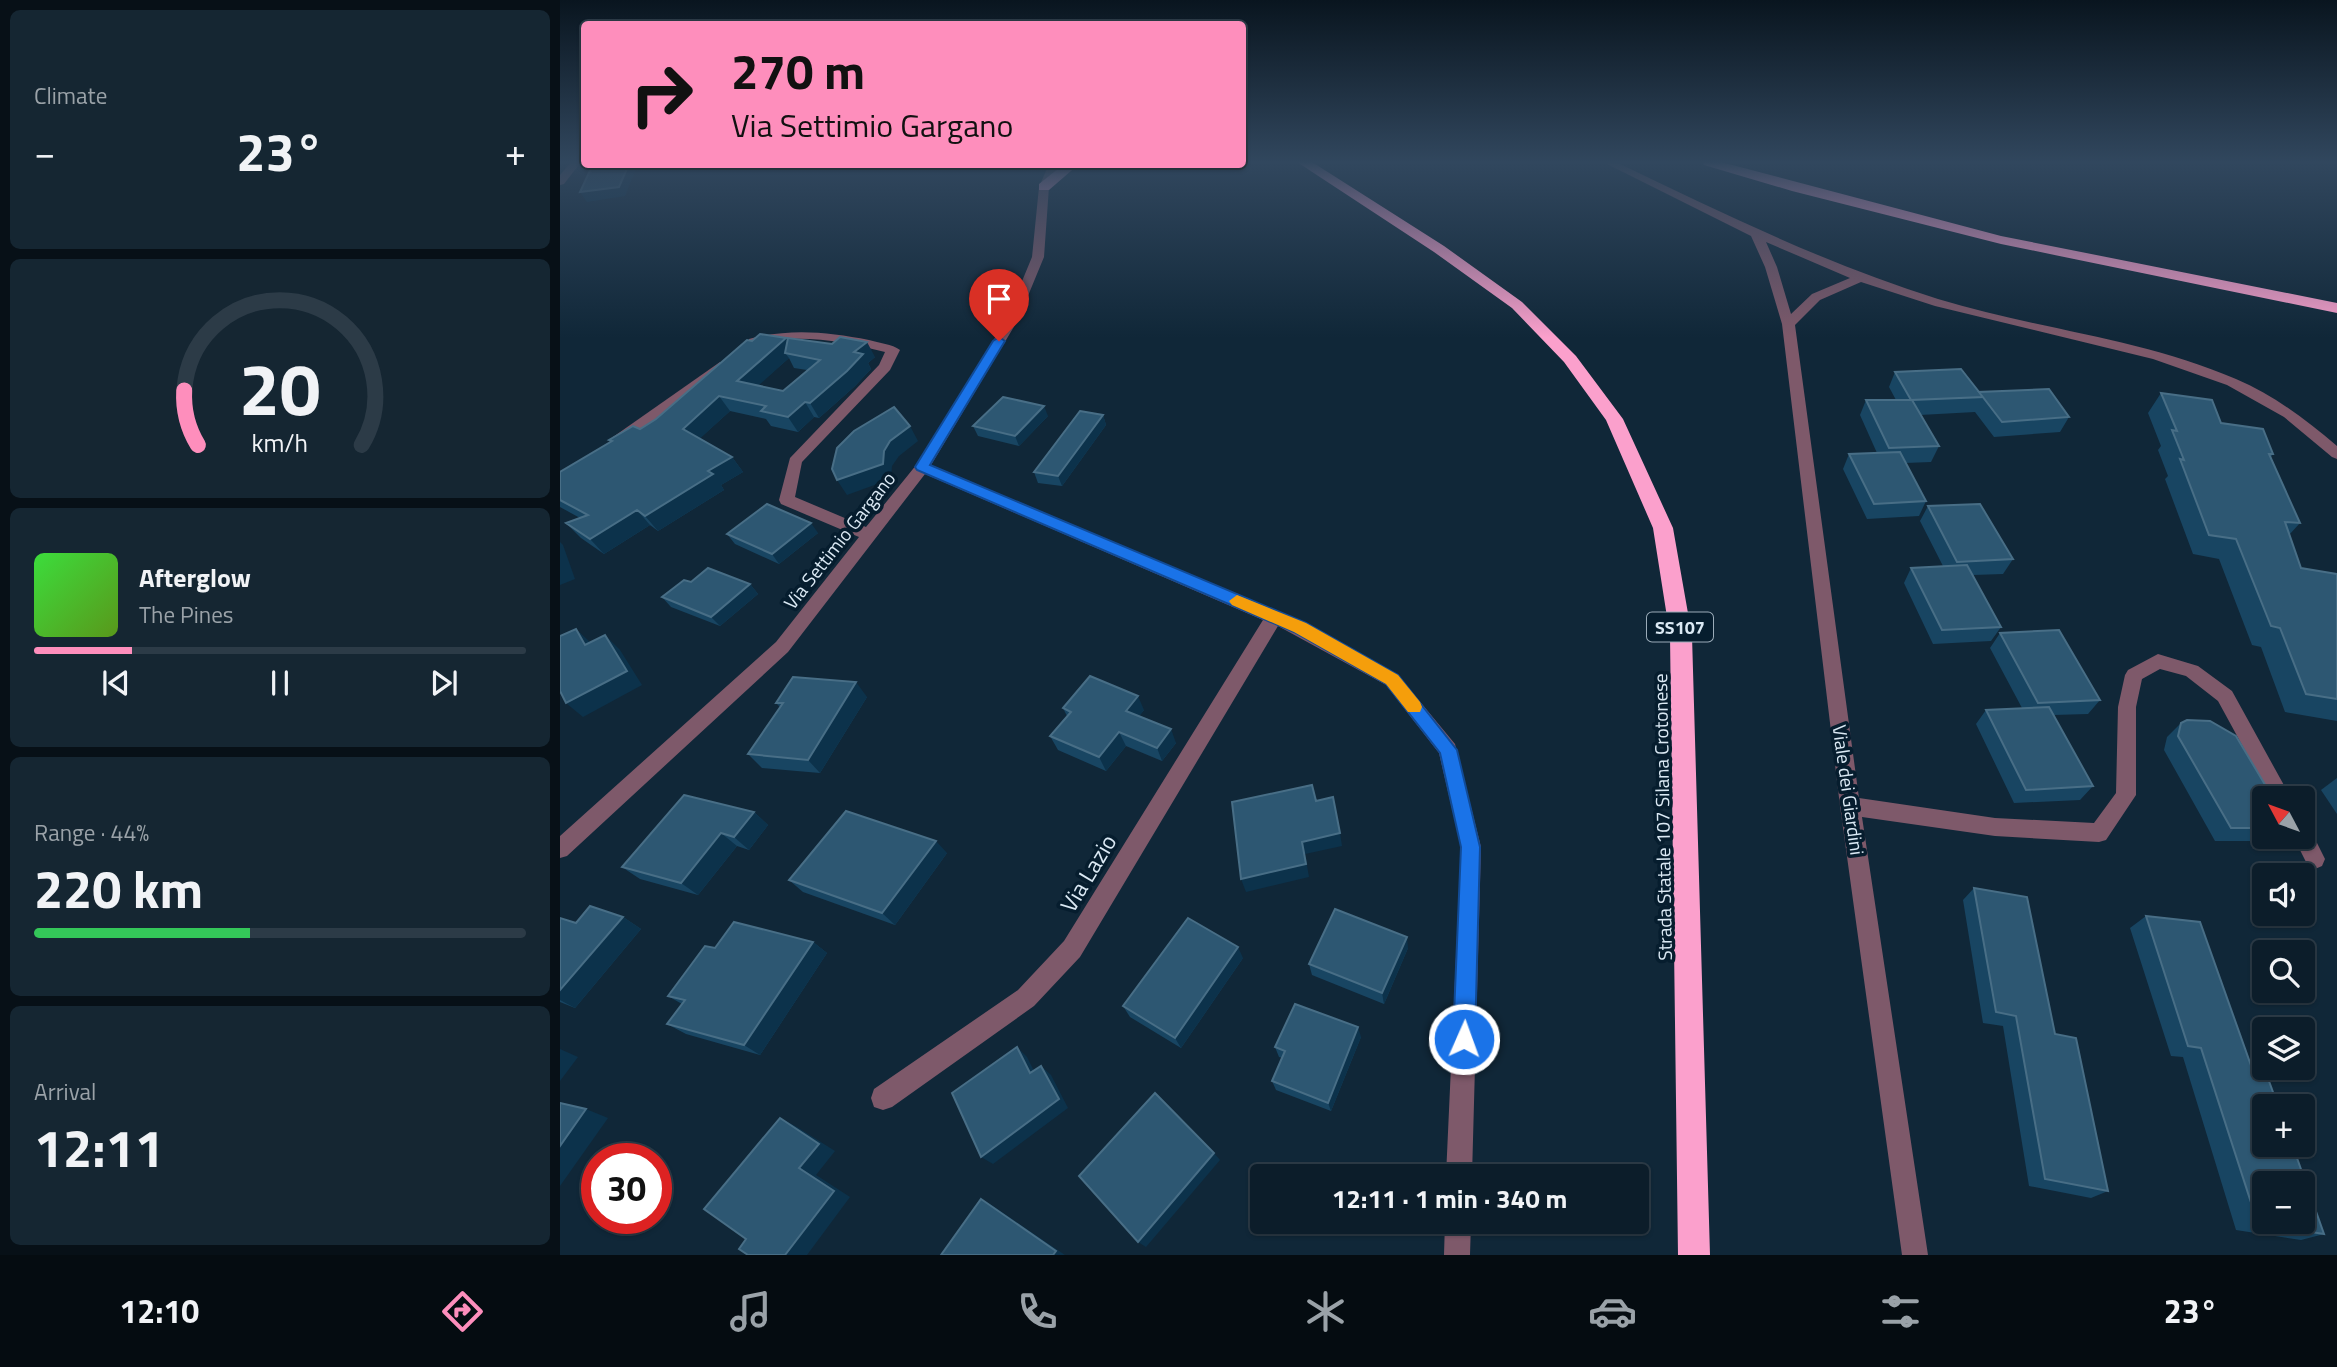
<!DOCTYPE html>
<meta charset="utf-8">
<style>
body{margin:0;font-family:"Titillium Web",sans-serif;background:#152632;color:#f1f3f6;height:100vh;display:flex;flex-direction:column;font-size:26px;white-space:nowrap}
*{box-sizing:border-box;margin:0}
p{font-size:23px;color:#9aa2a8}
.icon{flex:none;width:38px;height:38px;fill:none;stroke:currentColor;stroke-width:2;stroke-linecap:round;stroke-linejoin:round}
.map{position:relative;flex:1;overflow:hidden}
.panel{display:flex;flex-direction:column;gap:10px;padding:10px;background:#071017;width:560px}
.panel>*{flex:none}
.guide{position:absolute;left:21px;top:21px;width:665px;height:147px;border-radius:7px;box-shadow:0 2px 5px #0004,0 0 0 2px #2c3b47;background:#fe8ebc;color:#111;overflow:hidden}
.needle{width:46px;rotate:311deg}
.buttons{position:absolute;left:1692px;top:786px;display:grid;gap:14px}
.buttons a{display:grid;place-items:center;width:63px;height:63px;border-radius:7px;background:#0c1d2a;box-shadow:0 2px 5px #0004,0 0 0 2px #2c3b47;font-size:35px}
.speed{position:absolute;left:21px;top:1143px;display:flex;gap:14px;font-size:35px;font-weight:700;text-align:center}
.speed>*{display:grid;place-content:center;width:91px;height:91px;border-radius:50%;background:#0c1d2a;box-shadow:0 2px 5px #0004,0 0 0 2px #2c3b47;line-height:1}
.speed .limit{border:10px solid #d22;background:#fff;color:#111}
.pin{position:absolute;display:grid;place-items:center;width:60px;height:60px;color:#fff;margin:-72px -30px;border-radius:50% 50% 50% 0;rotate:-45deg;box-shadow:0 0 7px #0007}
.pin .icon{rotate:45deg}
.me{position:absolute;width:77px;margin:-38px;rotate:2deg;stroke-linejoin:round;filter:drop-shadow(0 0 5px #0008)}
.turn{display:flex;align-items:center;gap:24px;height:147px;padding:0 35px;font-size:32px}
.turn .icon{width:91px;height:91px;stroke-width:2.5}
.turn b{display:block;font-size:49px;line-height:60px}
.big{font-size:52px;font-weight:700;line-height:1.1}
.panel .widget{flex:1;display:flex;flex-direction:column;justify-content:center;gap:10px;min-width:0;padding:0 24px;border-radius:10px;background:#152632}
.panel .dial{align-items:center;gap:0}
.dial svg{height:182px;overflow:visible;fill:none;stroke:#2c3b47;stroke-width:7;stroke-linecap:round;text-anchor:middle}
.dial text{fill:#f1f3f6;stroke:none}
.song{display:flex;align-items:center;gap:21px}
.cover{width:84px;height:84px;border-radius:10px;background:linear-gradient(135deg,hsl(120 70% 55%),hsl(90 70% 35%))}
.played{height:7px;border-radius:4px;background:linear-gradient(90deg,#fe8ebc 20%,#2c3b47 20%)}
.keys{display:flex;justify-content:space-around;direction:ltr}
.heat{display:flex;justify-content:space-between;align-items:center;font-size:38px;direction:ltr}
.charge{height:10px;border-radius:5px;background:linear-gradient(90deg,#34c759 44%,#2c3b47 0)}
.trip{position:absolute;left:690px;top:1164px;width:399px;height:70px;border-radius:7px;background:#0c1d2a;box-shadow:0 2px 5px #0004,0 0 0 2px #2c3b47;font-weight:700;line-height:70px;text-align:center}
.tabs{display:flex;height:112px;justify-content:space-around;align-items:center;background:#050c11;color:#9aa2a8}
.tabs .icon{width:49px;height:49px}
.tabs .selected{color:#fe8ebc}
.tabs b{font-size:32px;color:#f1f3f6}
main{display:flex;flex:1;min-height:0}
.map>svg:first-child{display:block}
</style>
<main>
<section class="panel">
<div class="widget"><p>Climate</p>
<div class="heat"><a>−</a><b class="big">23°</b><a>+</a></div>
</div>
<div class="widget dial"><svg viewBox="0 0 100 80">
<path d="M14 69A42 42 0 1 1 86 69"/>
<path d="M14 69A42 42 0 0 1 8 45" stroke="#fe8ebc"/>
<text x="50" y="56" font-size="32" font-weight="700">20</text>
<text x="50" y="72" font-size="11">km/h</text>
</svg></div>
<div class="widget">
<div class="song"><i class="cover"></i><div><b>Afterglow</b><p>The Pines</p></div></div>
<div class="played"></div>
<div class="keys"><svg class="icon" aria-label="previous" viewBox="0 0 24 24"><path d="M18 5L8 12l10 7zM5 5v14"/></svg><svg class="icon" aria-label="pause" viewBox="0 0 24 24"><path d="M8 5v14M16 5v14"/></svg><svg class="icon" aria-label="next" viewBox="0 0 24 24"><path d="M6 5l10 7-10 7zM19 5v14"/></svg></div>
</div>
<div class="widget"><p>Range · 44%</p><b class="big">220 km</b><div class="charge"></div></div>
<div class="widget"><p>Arrival</p><b class="big">12:11</b></div>
</section>
<div class="map">
<svg width="1777" height="1255" viewBox="0 0 1777 1255">
<rect width="100%" height="100%" fill="#102738"/>
<g fill="none" stroke-linecap="round" stroke-linejoin="round">
<g fill="#7e596a" fill-rule="evenodd">
<path d="M 11,162 L 21,162 L 4,184 L 0,185 L 0,175 Z"/>
<path d="M 1043,162 L 1056,162 C 1162,213 1266,264 1378,299 C 1476,329 1581,338 1676,379 C 1714,395 1746,420 1777,446 L 1777,459 L 1772,457 L 1724,417 L 1667,385 L 1593,359 L 1375,306 L 1301,282 L 1260,300 L 1235,325 L 1299,798 L 1435,818 L 1534,823 L 1556,793 L 1558,707 L 1565,675 L 1568,670 L 1598,654 L 1638,666 L 1672,691 L 1731,798 L 1711,798 L 1658,701 L 1626,676 L 1600,669 L 1582,679 L 1576,707 L 1576,795 L 1546,840 L 1539,842 L 1435,836 L 1302,817 L 1368,1255 L 1342,1255 L 1280,806 L 1222,324 L 1205,267 L 1191,236 ZM 1206,242 L 1290,278 L 1252,294 L 1231,314 L 1217,267 Z"/>
<path d="M 489,164 L 500,164 L 489,187 L 484,257 L 458,320 L 371,465 L 746,623 L 838,675 L 895,744 L 921,847 L 912,1176 L 886,1176 L 901,847 L 879,753 L 826,685 L 718,626 L 520,957 L 474,1006 L 332,1107 L 323,1110 L 314,1107 L 311,1098 L 314,1089 L 458,990 L 504,941 L 703,620 L 365,474 L 228,652 L 7,856 L 0,858 L 0,836 L 216,642 L 299,537 L 221,504 L 219,500 L 230,458 L 319,365 L 325,352 C 294,344 260,337 227,339 C 215,340 201,347 189,345 L 189,339 C 230,328 268,332 309,340 C 319,343 332,344 340,350 L 330,370 L 242,462 L 235,497 L 306,527 L 357,464 L 446,320 L 472,257 L 479,187 Z"/>
<path d="M 160,362 L 165,363 L 165,369 L 63,443 L 53,443 L 51,440 L 53,437 Z"/>
<path d="M 1743,827 L 1750,829 L 1765,859 L 1762,866 L 1755,869 L 1748,866 L 1733,836 L 1743,836 Z"/>
<path d="M 885,1222 L 911,1222 L 910,1255 L 884,1255 Z"/>
</g>
<g fill="#fba0cc" fill-rule="evenodd">
<path d="M 737,162 L 752,162 L 884,246 L 962,302 L 1016,356 L 1063,419 L 1113,528 L 1132,636 L 1150,1255 L 1118,1255 L 1110,636 L 1093,528 L 1046,420 L 1004,362 L 952,308 L 874,252 Z"/>
<path d="M 1142,162 L 1161,162 L 1441,236 L 1777,303 L 1777,313 L 1441,244 L 1232,191 L 1144,165 Z"/>
<path d="M 504,164 L 519,164 L 489,190 L 479,190 L 479,184 Z"/>
</g>
</g>
<g fill="#184562" fill-rule="evenodd">
<path d="M 226,338 L 228,341 L 315,357 L 308,363 L 311,369 L 295,386 L 259,418 L 254,417 L 238,432 L 211,426 L 206,419 L 170,411 L 140,438 L 172,457 L 183,472 L 161,485 L 164,490 L 98,531 L 90,525 L 44,554 L 21,538 L 6,523 L 20,518 L 0,507 L 0,472 L 51,442 L 49,440 L 80,429 L 96,419 L 192,341 ZM 229,358 L 234,368 L 247,370 L 223,391 L 198,385 Z"/>
<path d="M 1335,372 L 1419,392 L 1509,417 L 1500,432 L 1434,437 L 1415,412 L 1360,415 L 1379,446 L 1371,462 L 1345,463 L 1366,501 L 1359,516 L 1307,519 L 1283,469 L 1289,454 L 1317,453 L 1300,415 L 1306,400 L 1336,400 L 1329,387 Z"/>
<path d="M 1601,393 L 1661,423 L 1713,454 L 1711,457 L 1740,523 L 1729,535 L 1741,568 L 1777,574 L 1777,721 L 1725,712 L 1701,647 L 1692,645 L 1659,559 L 1633,554 L 1605,479 L 1608,476 L 1598,450 L 1601,446 L 1588,413 Z"/>
<path d="M 543,415 L 546,425 L 502,486 L 478,483 L 474,472 Z"/>
<path d="M 488,416 L 459,446 L 418,436 L 413,426 Z"/>
<path d="M 1368,506 L 1453,559 L 1443,574 L 1413,575 L 1441,627 L 1431,641 L 1373,644 L 1344,583 L 1351,568 L 1383,566 L 1360,521 Z"/>
<path d="M 258,533 L 219,564 L 175,544 L 167,534 Z"/>
<path d="M 131,582 L 190,584 L 198,594 L 160,626 L 111,607 L 102,597 Z"/>
<path d="M 1440,633 L 1540,700 L 1528,714 L 1493,715 L 1533,786 L 1520,800 L 1454,803 L 1416,724 L 1426,710 L 1462,708 L 1430,648 Z"/>
<path d="M 307,697 L 260,773 L 202,768 L 188,754 L 220,707 L 216,703 Z"/>
<path d="M 503,708 L 584,710 L 579,716 L 616,743 L 602,761 L 566,746 L 546,771 L 498,750 L 490,736 L 507,716 Z"/>
<path d="M 1621,723 L 1704,798 L 1704,836 L 1721,836 L 1715,841 L 1655,841 L 1604,750 L 1607,737 Z"/>
<path d="M 1777,778 L 1777,814 L 1761,790 Z"/>
<path d="M 194,812 L 208,825 L 189,850 L 177,846 L 138,895 L 80,879 L 62,867 Z"/>
<path d="M 387,853 L 335,925 L 243,892 L 229,880 Z"/>
<path d="M 1414,888 L 1495,1034 L 1548,1191 L 1531,1198 L 1469,1186 L 1443,1026 L 1423,1023 L 1403,900 Z"/>
<path d="M 1586,916 L 1693,1071 L 1764,1234 L 1741,1240 L 1676,1230 L 1623,1057 L 1611,1056 L 1570,928 Z"/>
<path d="M 63,917 L 81,929 L 15,1008 L 0,1002 L 0,918 L 16,923 Z"/>
<path d="M 253,942 L 267,953 L 200,1055 L 126,1034 L 107,1024 L 122,1004 L 108,996 L 155,948 Z"/>
<path d="M 848,948 L 824,1004 L 752,975 L 749,964 Z"/>
<path d="M 683,958 L 621,1048 L 570,1017 L 563,1006 Z"/>
<path d="M 801,1037 L 771,1111 L 716,1090 L 712,1081 L 722,1058 L 719,1057 L 715,1047 Z"/>
</g>
<g fill="#0c324b">
<path d="M 69,164 L 78,164 L 65,196 L 27,202 L 20,192 Z"/>
<path d="M 226,338 L 235,353 L 225,353 L 229,358 L 187,396 L 177,381 Z"/>
<path d="M 307,342 L 315,357 L 308,363 L 311,369 L 295,386 L 259,418 L 250,403 L 294,352 Z"/>
<path d="M 159,396 L 170,411 L 134,444 L 123,429 Z"/>
<path d="M 245,402 L 254,417 L 238,432 L 228,417 Z"/>
<path d="M 484,406 L 488,416 L 459,446 L 455,436 Z"/>
<path d="M 543,415 L 546,425 L 502,486 L 498,476 Z"/>
<path d="M 350,426 L 358,441 L 339,456 L 332,466 L 331,479 L 287,495 L 277,480 L 324,451 L 330,441 Z"/>
<path d="M 172,457 L 183,472 L 161,485 L 164,490 L 98,531 L 85,516 L 148,471 Z"/>
<path d="M 77,510 L 90,525 L 44,554 L 30,539 Z"/>
<path d="M 251,523 L 258,533 L 219,564 L 212,554 Z"/>
<path d="M 0,542 L 3,545 L 15,579 L 0,585 Z"/>
<path d="M 190,584 L 198,594 L 160,626 L 151,617 Z"/>
<path d="M 16,629 L 31,643 L 25,645 Z"/>
<path d="M 45,635 L 60,650 L 82,685 L 23,717 L 6,703 Z"/>
<path d="M 296,682 L 307,697 L 260,773 L 248,760 Z"/>
<path d="M 578,696 L 584,710 L 572,725 L 566,711 Z"/>
<path d="M 611,729 L 616,743 L 602,761 L 597,748 Z"/>
<path d="M 559,732 L 566,746 L 546,771 L 539,757 Z"/>
<path d="M 194,812 L 208,825 L 189,850 L 174,837 Z"/>
<path d="M 161,833 L 177,846 L 138,895 L 121,883 Z"/>
<path d="M 780,833 L 782,846 L 745,854 L 749,877 L 686,892 L 681,879 L 742,842 Z"/>
<path d="M 376,841 L 387,853 L 335,925 L 322,913 Z"/>
<path d="M 63,917 L 81,929 L 15,1008 L 0,1000 L 0,990 Z"/>
<path d="M 847,937 L 848,948 L 824,1004 L 822,993 Z"/>
<path d="M 253,942 L 267,953 L 200,1055 L 184,1045 Z"/>
<path d="M 678,947 L 683,958 L 621,1048 L 615,1038 Z"/>
<path d="M 798,1027 L 801,1037 L 771,1111 L 768,1103 Z"/>
<path d="M 457,1047 L 467,1057 L 480,1083 L 470,1073 Z"/>
<path d="M 0,1049 L 18,1057 L 0,1081 Z"/>
<path d="M 481,1066 L 491,1075 L 508,1108 L 433,1164 L 421,1157 Z"/>
<path d="M 26,1109 L 48,1118 L 0,1186 L 0,1146 Z"/>
<path d="M 220,1118 L 237,1127 L 275,1151 L 256,1175 L 290,1197 L 247,1255 L 225,1255 L 239,1168 Z"/>
<path d="M 654,1153 L 660,1160 L 586,1247 L 578,1242 Z"/>
<path d="M 421,1199 L 433,1206 L 505,1255 L 493,1255 Z"/>
</g>
<g fill="#2d5772" stroke="#486e86" stroke-width="2" fill-rule="evenodd">
<path d="M 33,164 L 69,164 L 59,187 L 20,192 Z"/>
<path d="M 200,334 L 226,338 L 177,381 L 223,391 L 260,360 L 225,353 L 228,338 L 272,344 L 280,337 L 307,342 L 294,352 L 303,354 L 287,371 L 250,403 L 245,402 L 228,417 L 201,411 L 206,406 L 159,396 L 123,429 L 172,457 L 148,471 L 153,474 L 85,516 L 77,510 L 30,539 L 6,523 L 28,515 L 0,500 L 0,472 L 52,441 L 49,440 L 73,426 L 80,429 L 96,419 L 187,340 L 192,341 Z"/>
<path d="M 1401,369 L 1423,397 L 1352,400 L 1379,446 L 1329,448 L 1306,400 L 1351,400 L 1335,372 Z"/>
<path d="M 1489,389 L 1509,417 L 1442,422 L 1419,392 Z"/>
<path d="M 1601,393 L 1652,400 L 1661,423 L 1703,429 L 1713,454 L 1709,454 L 1740,523 L 1725,522 L 1741,568 L 1777,574 L 1777,699 L 1746,694 L 1720,628 L 1711,626 L 1676,539 L 1649,535 L 1620,459 L 1624,460 L 1612,430 L 1617,431 Z"/>
<path d="M 443,397 L 484,406 L 455,436 L 413,426 Z"/>
<path d="M 334,407 L 350,426 L 330,441 L 324,451 L 323,464 L 277,480 L 272,469 L 277,448 L 294,431 Z"/>
<path d="M 520,411 L 543,415 L 498,476 L 474,472 Z"/>
<path d="M 1340,452 L 1366,501 L 1314,504 L 1289,454 Z"/>
<path d="M 207,504 L 251,523 L 212,554 L 167,534 Z"/>
<path d="M 1420,504 L 1453,559 L 1397,562 L 1368,506 Z"/>
<path d="M 1407,565 L 1441,627 L 1382,630 L 1351,568 Z"/>
<path d="M 148,568 L 190,584 L 151,617 L 102,597 L 124,580 L 131,582 Z"/>
<path d="M 16,629 L 25,645 L 45,635 L 67,671 L 6,703 L 0,691 L 0,636 Z"/>
<path d="M 1499,630 L 1540,700 L 1478,703 L 1440,633 Z"/>
<path d="M 530,676 L 578,696 L 566,711 L 611,729 L 597,748 L 559,732 L 539,757 L 490,736 L 511,712 L 503,708 Z"/>
<path d="M 233,677 L 296,682 L 248,760 L 188,754 L 223,703 L 216,703 Z"/>
<path d="M 1489,707 L 1533,786 L 1466,790 L 1426,710 Z"/>
<path d="M 1627,720 L 1650,721 L 1676,736 L 1713,798 L 1704,798 L 1704,828 L 1671,828 L 1618,736 L 1621,723 Z"/>
<path d="M 752,785 L 756,801 L 773,797 L 780,833 L 742,842 L 746,864 L 681,879 L 672,802 Z"/>
<path d="M 124,795 L 194,812 L 174,837 L 161,833 L 121,883 L 62,867 Z"/>
<path d="M 286,811 L 376,841 L 322,913 L 229,880 Z"/>
<path d="M 1414,888 L 1467,897 L 1495,1034 L 1516,1038 L 1548,1191 L 1485,1179 L 1456,1016 L 1436,1012 Z"/>
<path d="M 30,906 L 63,917 L 0,990 L 0,918 L 16,923 Z"/>
<path d="M 775,909 L 847,937 L 822,993 L 749,964 Z"/>
<path d="M 1586,916 L 1640,922 L 1693,1071 L 1706,1073 L 1718,1106 L 1704,1106 L 1704,1144 L 1732,1144 L 1764,1234 L 1698,1224 L 1641,1048 L 1628,1046 ZM 1704,1183 L 1743,1183 L 1743,1222 L 1704,1222 Z"/>
<path d="M 628,918 L 678,947 L 615,1038 L 563,1006 Z"/>
<path d="M 174,922 L 253,942 L 184,1045 L 107,1024 L 125,1000 L 108,996 L 145,946 L 155,948 Z"/>
<path d="M 735,1004 L 798,1027 L 768,1103 L 712,1081 L 725,1051 L 715,1047 Z"/>
<path d="M 457,1047 L 470,1073 L 481,1066 L 499,1099 L 421,1157 L 392,1093 Z"/>
<path d="M 595,1093 L 654,1153 L 578,1242 L 519,1176 Z"/>
<path d="M 0,1103 L 26,1109 L 0,1146 Z"/>
<path d="M 220,1118 L 259,1144 L 239,1168 L 274,1191 L 225,1255 L 188,1255 L 179,1249 L 186,1239 L 144,1209 Z"/>
<path d="M 421,1199 L 496,1251 L 493,1255 L 381,1255 Z"/>
</g>
<linearGradient id="sky" x2="0" y2="1"><stop stop-color="#09151f"/><stop offset="0.48" stop-color="#31475e"/><stop offset="1" stop-color="#31475e" stop-opacity="0"/></linearGradient>
<rect width="1777" height="338" fill="url(#sky)"/>
<path fill="#1a73e8" stroke="#114b97" stroke-width="2" d="M 439,337 L 445,341 L 370,465 L 746,623 L 838,675 L 897,750 L 920,847 L 915,1039 L 912,1047 L 904,1050 L 896,1047 L 893,1039 L 901,847 L 880,753 L 826,684 L 734,632 L 357,470 L 355,467 L 433,341 Z"/>
<path fill="#f59e0b" d="M 677,595 L 746,623 L 838,675 L 860,702 L 862,707 L 860,712 L 848,712 L 826,684 L 734,632 L 672,605 L 669,601 Z"/>
<g text-anchor="middle" dominant-baseline="central" stroke-width="7" stroke-linejoin="round" paint-order="stroke">
<rect fill="#061d2e" stroke="#9bacb9" stroke-width="2" x="1087" y="612.5" width="66" height="29" rx="5"/>
<g font-size="18" font-weight="bold" fill="#dbe9f4">
<text x="1120" y="627">SS107</text>
</g>
<g font-size="19" fill="#dbe9f4" stroke="#061d2e">
<text transform="translate(279 540) rotate(-52)">Via Settimio Gargano</text>
<text transform="translate(1289 790) rotate(82)">Viale dei Giardini</text>
<text transform="translate(1102 817) rotate(-91)">Strada Statale 107 Silana Crotonese</text>
</g>
<g font-size="23" fill="#dbe9f4" stroke="#061d2e">
<text transform="translate(528 873) rotate(-59)">Via Lazio</text>
</g>
</g>
</svg>
<div class="buttons">
<a><svg class="needle" viewBox="-14 -14 28 28"><path d="M0-13l5 13h-10z" fill="#e53935"/><path d="M0 13l5-13h-10z" fill="#9aa2a8"/></svg></a>
<a><svg class="icon" aria-label="sound" viewBox="0 0 24 24"><path d="M4 9h4l5-4v14l-5-4H4zM17 9q2 3 0 6"/></svg></a>
<a><svg class="icon" aria-label="search" viewBox="0 0 24 24"><circle cx="10" cy="10" r="6"/><path d="M15 15l6 6"/></svg></a>
<a><svg class="icon" aria-label="layers" viewBox="0 0 24 24"><path d="M12 4l9 5-9 5-9-5zM3 14l9 5 9-5"/></svg></a>
<a>+</a>
<a>−</a>
</div>
<div class="speed"><div class="limit">30</div></div>
<div class="pin" style="left:439px;top:341px;background:#d93025"><svg class="icon" aria-label="arrive" viewBox="0 0 24 24"><path d="M6 21V4h12l-3 4 3 4H6"/></svg></div>
<svg class="me" style="left:904px;top:1039px" viewBox="-20 -20 40 40"><circle r="17" fill="#1a73e8" stroke="#fff" stroke-width="3"/><path d="M0-11L8 9 0 5-8 9z" fill="#fff"/></svg>
<div class="trip">12:11 · 1 min · 340 m</div>
<div class="guide">
<div class="turn"><svg class="icon" aria-label="right" viewBox="0 0 24 24"><path d="M7 20v-9h11M14 6l5 5-5 5"/></svg><div><b>270 m</b>Via Settimio Gargano</div></div>
</div>
</div>
</main>
<nav class="tabs">
<b>12:10</b>
<svg class="icon selected" aria-label="directions" viewBox="0 0 24 24"><path d="M12 3l9 9-9 9-9-9zM9 14v-3h6M13 9l2 2-2 2"/></svg>
<svg class="icon" aria-label="music" viewBox="0 0 24 24"><path d="M9 18V5l10-2v13"/><circle cx="6" cy="18" r="3"/><circle cx="16" cy="16" r="3"/></svg>
<svg class="icon" aria-label="phone" viewBox="0 0 24 24"><path d="M5 4h4l2 5-3 2q2 4 5 5l2-3 5 2v4C11 20 4 13 5 4z"/></svg>
<svg class="icon" aria-label="climate" viewBox="0 0 24 24"><path d="M12 3v18M4 7l16 10M4 17L20 7"/></svg>
<svg class="icon" aria-label="car" viewBox="0 0 24 24"><path d="M5 17H2v-5l4-1 3-4h7l3 4 3 1v5h-3M9 17h6M6 11h13"/><circle cx="7" cy="17" r="2"/><circle cx="17" cy="17" r="2"/></svg>
<svg class="icon" aria-label="filters" viewBox="0 0 24 24"><path d="M4 7h16M4 17h16"/><circle cx="9" cy="7" r="2"/><circle cx="15" cy="17" r="2"/></svg>
<b>23°</b>
</nav>
